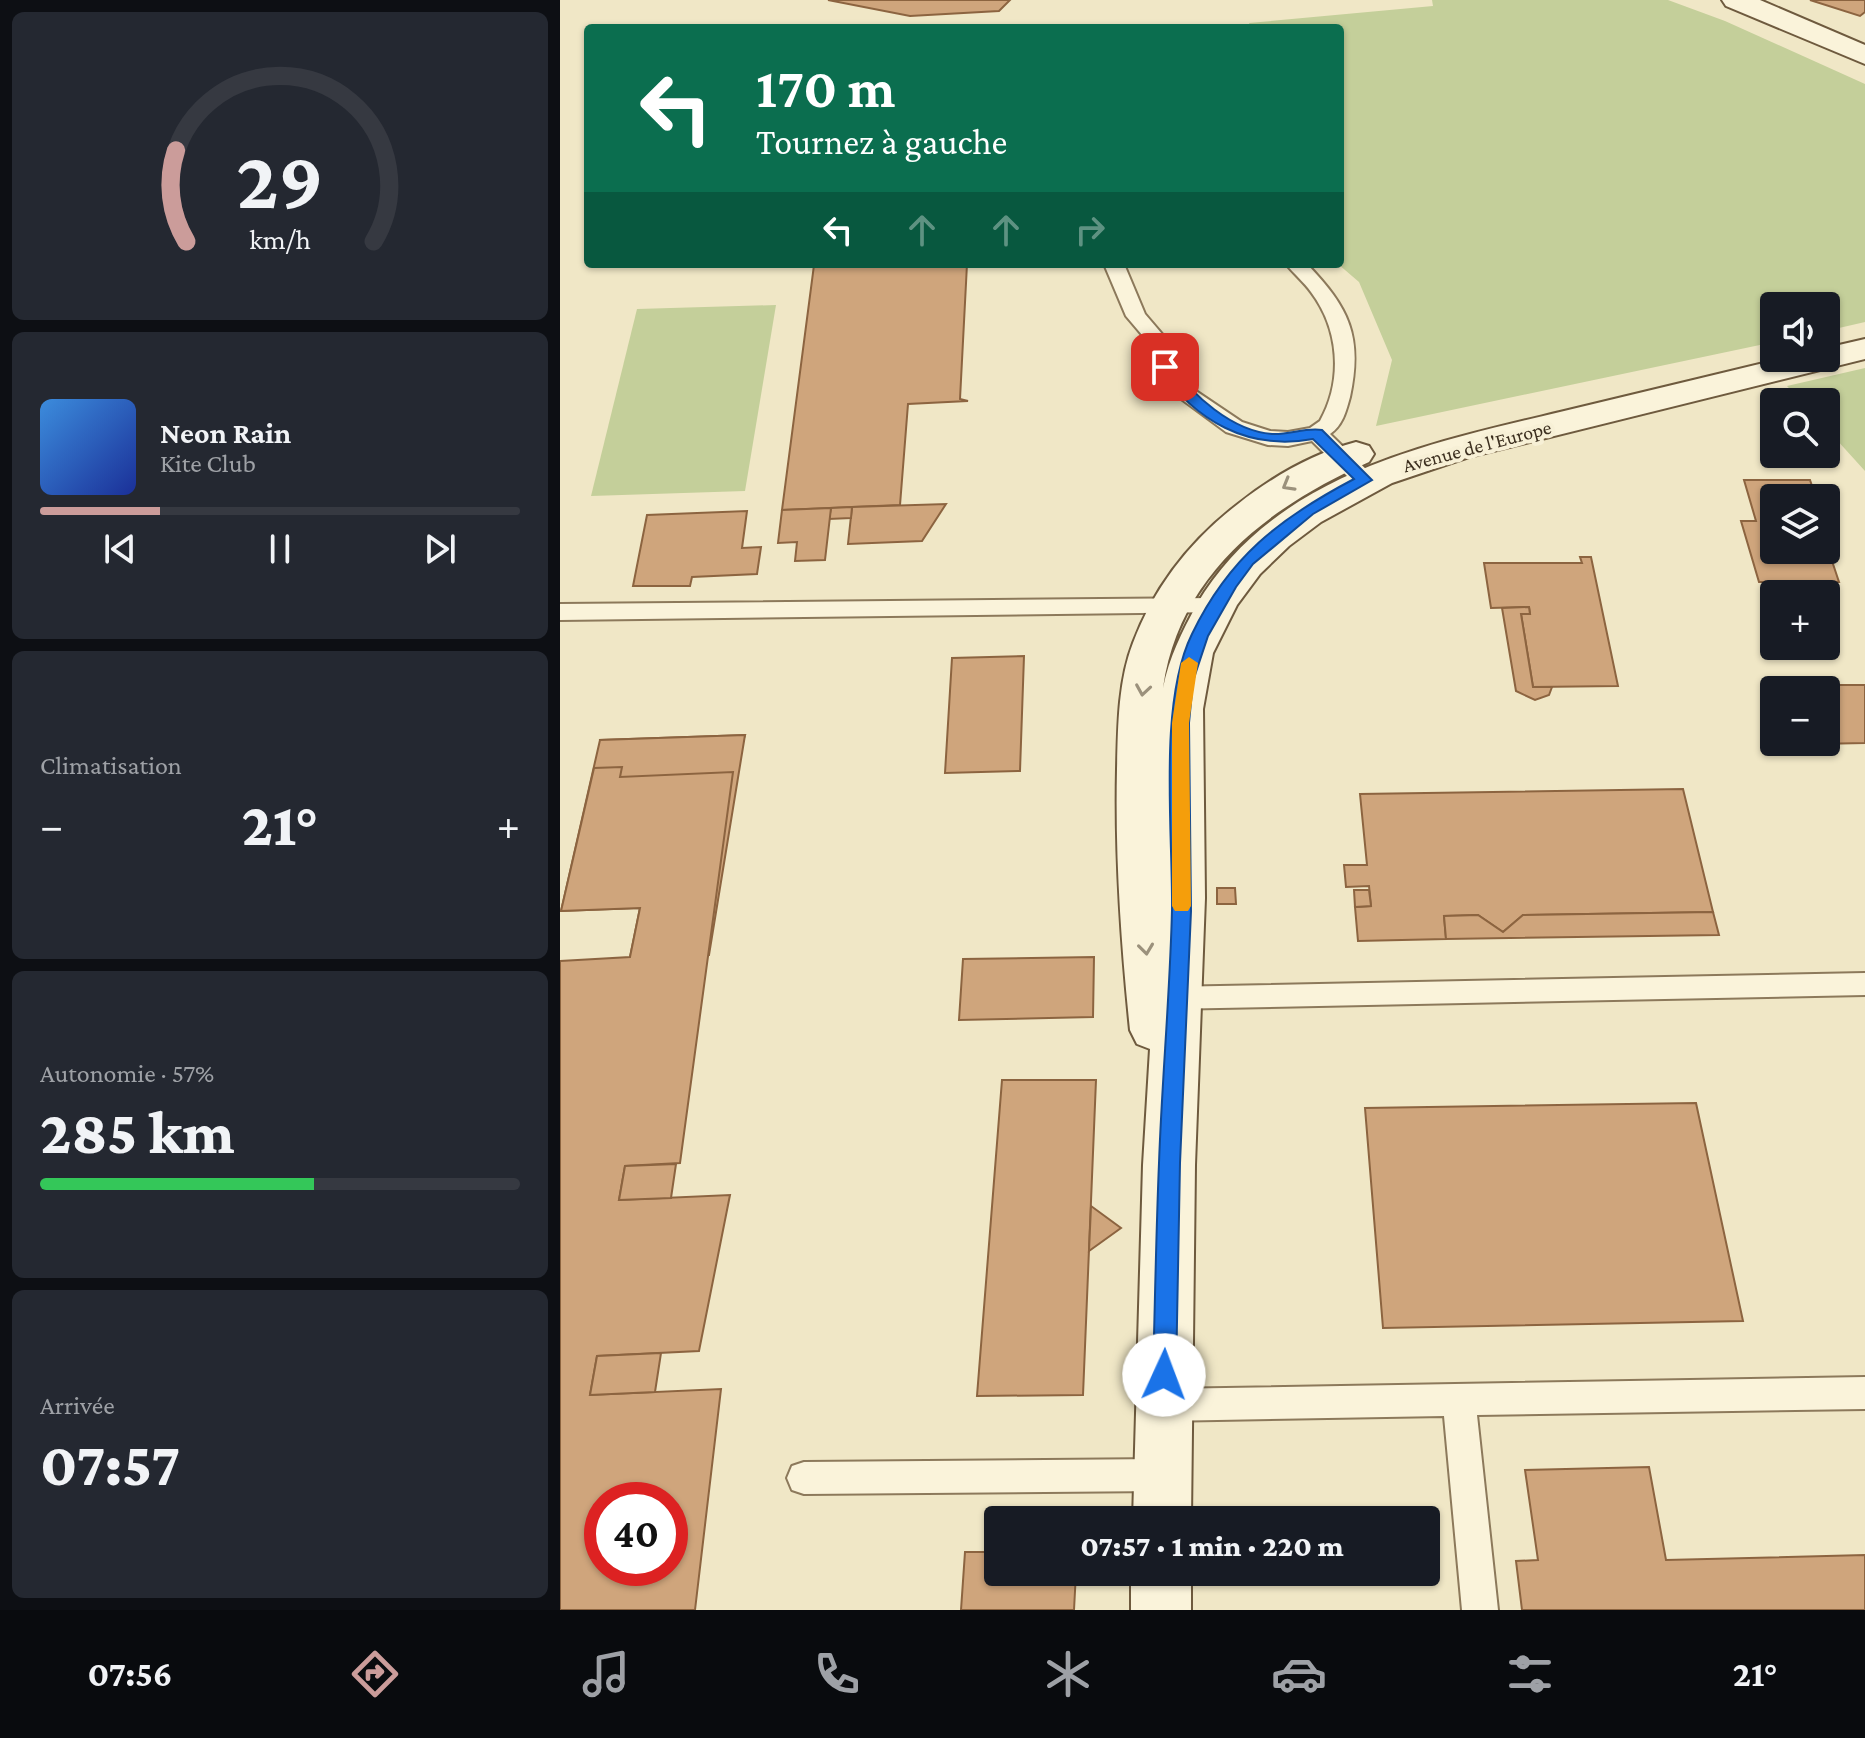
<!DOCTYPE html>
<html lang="fr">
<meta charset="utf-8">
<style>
body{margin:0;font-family:"Crimson Pro",serif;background:#242831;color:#f1f3f6;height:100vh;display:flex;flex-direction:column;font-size:30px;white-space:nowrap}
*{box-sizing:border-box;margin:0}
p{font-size:26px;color:#9ea1a6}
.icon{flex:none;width:44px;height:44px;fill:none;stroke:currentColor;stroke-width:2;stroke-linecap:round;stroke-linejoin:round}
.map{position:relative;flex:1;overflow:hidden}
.panel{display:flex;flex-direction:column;gap:12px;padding:12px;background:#0d0f14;width:560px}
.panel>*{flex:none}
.guide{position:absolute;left:24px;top:24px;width:760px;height:244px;border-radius:8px;box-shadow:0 2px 6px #0004;background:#0b6e4f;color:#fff;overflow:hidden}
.buttons{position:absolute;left:1200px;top:292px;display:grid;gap:16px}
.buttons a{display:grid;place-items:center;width:80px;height:80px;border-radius:8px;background:#171b24;box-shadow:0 2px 6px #0004;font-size:40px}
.speed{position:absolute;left:24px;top:1482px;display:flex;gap:16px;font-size:40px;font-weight:700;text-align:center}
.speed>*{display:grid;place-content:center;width:104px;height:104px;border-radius:50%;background:#171b24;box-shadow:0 2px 6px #0004;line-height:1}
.speed .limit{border:12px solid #d22;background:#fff;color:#111}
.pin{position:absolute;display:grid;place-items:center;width:68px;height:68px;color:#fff;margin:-34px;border-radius:16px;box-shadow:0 4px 12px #0006}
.me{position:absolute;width:88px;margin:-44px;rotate:2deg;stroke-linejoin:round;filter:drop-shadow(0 0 6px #0008)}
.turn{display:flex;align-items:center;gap:28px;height:168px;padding:0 40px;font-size:36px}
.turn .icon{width:104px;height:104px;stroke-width:2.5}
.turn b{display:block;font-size:56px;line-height:68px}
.lanes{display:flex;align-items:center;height:76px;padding:0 40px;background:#0003;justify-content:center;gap:40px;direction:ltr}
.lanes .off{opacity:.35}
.big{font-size:60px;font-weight:800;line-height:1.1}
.panel .card{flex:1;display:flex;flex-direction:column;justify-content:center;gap:12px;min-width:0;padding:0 28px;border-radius:12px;background:#242831}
.panel .dial{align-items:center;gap:0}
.dial svg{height:208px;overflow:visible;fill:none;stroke:#363941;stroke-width:7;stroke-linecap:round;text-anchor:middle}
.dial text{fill:#f1f3f6;stroke:none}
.song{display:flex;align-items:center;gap:24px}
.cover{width:96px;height:96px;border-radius:12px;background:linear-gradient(135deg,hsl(210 70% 55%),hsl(230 70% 35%))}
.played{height:8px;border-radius:4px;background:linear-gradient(90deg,#cb9c9a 25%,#363941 25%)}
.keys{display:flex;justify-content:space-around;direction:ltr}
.heat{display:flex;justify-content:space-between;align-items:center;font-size:44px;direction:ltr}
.charge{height:12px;border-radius:6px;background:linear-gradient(90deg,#34c759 57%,#363941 0)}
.trip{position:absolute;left:424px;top:1506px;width:456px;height:80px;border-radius:8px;background:#171b24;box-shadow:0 2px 6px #0004;font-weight:800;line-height:80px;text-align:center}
.tab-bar{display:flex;height:128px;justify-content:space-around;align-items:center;background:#090b0e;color:#9ea1a6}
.tab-bar .icon{width:56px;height:56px}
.tab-bar .selected{color:#cb9c9a}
.tab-bar b{font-size:36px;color:#f1f3f6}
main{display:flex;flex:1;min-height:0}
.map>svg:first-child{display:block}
</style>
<main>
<section class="panel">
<div class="card dial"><svg viewBox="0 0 100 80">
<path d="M14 69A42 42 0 1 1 86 69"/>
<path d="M14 69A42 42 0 0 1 10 34" stroke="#cb9c9a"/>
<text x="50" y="56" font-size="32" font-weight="700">29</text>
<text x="50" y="72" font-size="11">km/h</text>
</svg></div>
<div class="card">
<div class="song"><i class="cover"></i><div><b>Neon Rain</b><p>Kite Club</p></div></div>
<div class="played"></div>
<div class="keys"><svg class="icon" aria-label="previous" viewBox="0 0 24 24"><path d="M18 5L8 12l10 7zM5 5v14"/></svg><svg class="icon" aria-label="pause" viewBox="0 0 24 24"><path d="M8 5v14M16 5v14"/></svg><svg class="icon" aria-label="next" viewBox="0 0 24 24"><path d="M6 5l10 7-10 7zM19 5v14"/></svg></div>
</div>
<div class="card"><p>Climatisation</p>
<div class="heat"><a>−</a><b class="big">21°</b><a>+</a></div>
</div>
<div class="card"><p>Autonomie · 57%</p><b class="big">285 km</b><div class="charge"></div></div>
<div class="card"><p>Arrivée</p><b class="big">07:57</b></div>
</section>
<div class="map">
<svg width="1305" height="1610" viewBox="0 0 1305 1610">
<rect width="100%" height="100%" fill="#f0e7c6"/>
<g fill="#c4cf9a">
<path d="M 872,0 L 1108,0 L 1165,21 L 1305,84 L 1305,322 L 1266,331 L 1266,306 L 1214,306 L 1214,342 L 816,426 L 832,360 L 799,282 L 778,264 L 780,28 L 691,28 L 689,23 L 873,6 Z"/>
<path d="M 216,305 L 185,491 L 31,496 L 77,309 Z"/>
<path d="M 1305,368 L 1305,471 L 1266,428 L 1266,402 L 1242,402 L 1227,386 Z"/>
</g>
<g fill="#cfa57c" stroke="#8c6440" stroke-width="2" fill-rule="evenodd">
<path d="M 268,0 L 450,0 L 439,11 L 350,16 Z"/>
<path d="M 1250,0 L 1305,0 L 1305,12 L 1300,16 Z"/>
<path d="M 407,264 L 400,399 L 408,401 L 348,404 L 340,505 L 222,510 L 254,265 Z"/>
<path d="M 1184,480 L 1250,480 L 1256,498 L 1214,498 L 1214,550 L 1266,550 L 1266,543 L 1279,582 L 1199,582 L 1181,521 L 1196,521 Z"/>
<path d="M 386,504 L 362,541 L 288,544 L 292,507 Z"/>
<path d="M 292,507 L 291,518 L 269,519 L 271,508 Z"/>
<path d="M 271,508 L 265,560 L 235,561 L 237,542 L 218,543 L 222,510 Z"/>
<path d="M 187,511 L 182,548 L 201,547 L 197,574 L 132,577 L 130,586 L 73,586 L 87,515 Z"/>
<path d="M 1020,557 L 1031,557 L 1058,686 L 973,687 L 961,614 L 970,614 L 969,607 L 931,608 L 924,563 L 1022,563 Z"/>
<path d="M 969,607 L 970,614 L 961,614 L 973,687 L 992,687 L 989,695 L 975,700 L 956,691 L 942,608 Z"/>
<path d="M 464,656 L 460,771 L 385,773 L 392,658 Z"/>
<path d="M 1239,685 L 1305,685 L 1305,743 L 1256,744 L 1266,742 L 1266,690 L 1240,690 Z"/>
<path d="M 185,735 L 173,772 L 60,777 L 62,767 L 44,768 L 40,740 Z"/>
<path d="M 185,735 L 149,955 L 70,957 L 80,908 L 1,911 L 40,740 Z"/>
<path d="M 62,767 L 60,777 L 173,772 L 120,1163 L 65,1166 L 59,1200 L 170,1195 L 139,1351 L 37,1356 L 30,1395 L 161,1389 L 135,1610 L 0,1610 L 0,961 L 70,957 L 80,908 L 1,911 L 34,768 ZM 42,1500 L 110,1500 L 110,1568 L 42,1568 Z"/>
<path d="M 1123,789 L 1153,912 L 963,915 L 943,932 L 918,915 L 884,916 L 886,939 L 798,941 L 795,907 L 811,906 L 809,886 L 786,887 L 784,865 L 807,865 L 800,794 Z"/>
<path d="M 657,888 L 675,888 L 676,904 L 657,904 Z"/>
<path d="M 794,890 L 809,890 L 811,906 L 795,907 Z"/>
<path d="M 1153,912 L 1159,935 L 886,939 L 884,916 L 918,915 L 943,932 L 963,915 Z"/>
<path d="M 534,957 L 533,1017 L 399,1020 L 403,959 Z"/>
<path d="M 442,1080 L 536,1080 L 523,1395 L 417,1396 Z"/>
<path d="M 1136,1103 L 1183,1321 L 823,1328 L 805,1108 Z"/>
<path d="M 116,1164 L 111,1198 L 59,1200 L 65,1166 Z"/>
<path d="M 531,1206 L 561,1228 L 529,1251 Z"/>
<path d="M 101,1353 L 95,1392 L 30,1395 L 37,1356 Z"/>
<path d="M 1089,1467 L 1106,1560 L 1305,1555 L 1305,1610 L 962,1610 L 956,1561 L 978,1560 L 965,1470 Z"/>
<path d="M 405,1552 L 438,1552 L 438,1572 L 516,1572 L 514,1610 L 401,1610 Z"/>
</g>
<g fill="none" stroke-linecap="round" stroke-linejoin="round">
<defs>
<g id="lane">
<path d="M 544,264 L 564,264 L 585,314 L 614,348 L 615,367 L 627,385 L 682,422 L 710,431 L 728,432 L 750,428 L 760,421 C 783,380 779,329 751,292 C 744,282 734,274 726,264 L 747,264 C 789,308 803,336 790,397 C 786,411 783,425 770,434 L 812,475 L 815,480 L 812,485 L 796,485 L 752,441 L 728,446 L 708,445 L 666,432 L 613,393 L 595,367 L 594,349 L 566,316 Z"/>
<path d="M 655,598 L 663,600 L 667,606 L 663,612 L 0,620 L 0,604 Z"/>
<path d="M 1305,973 L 1305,995 L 607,1009 L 597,1006 L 593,998 L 597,990 L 607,987 Z"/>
<path d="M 1305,1377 L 1305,1409 L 917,1415 L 938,1610 L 902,1610 L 884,1416 L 603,1421 L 591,1416 L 586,1405 L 591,1394 L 603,1389 Z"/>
<path d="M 602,1459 L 614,1463 L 619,1475 L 614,1487 L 602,1491 L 244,1494 L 232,1490 L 227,1478 L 232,1466 L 244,1462 Z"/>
</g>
<g id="secondary">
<path d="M 1162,0 L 1200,0 L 1305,45 L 1305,64 L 1166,6 Z"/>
<path d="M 1305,339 L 1305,359 L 909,457 L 832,483 L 761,522 L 729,546 L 700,574 L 677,605 L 653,653 L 643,709 L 645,898 L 635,1165 L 631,1520 L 573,1520 L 583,1165 L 590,1049 L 577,1044 L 570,1030 C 561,943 555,856 557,769 C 558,727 558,682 573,643 C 594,587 631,540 678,504 C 712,477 754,453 796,442 L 809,446 L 814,454 L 809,462 C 710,506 619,573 603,688 C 609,657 622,632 637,604 C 713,475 866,444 1000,412 C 1075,394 1150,376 1224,358 L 1266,358 L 1266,348 Z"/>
<rect x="571" y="1572" width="60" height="38"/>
</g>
</defs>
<use href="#lane" stroke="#8c795b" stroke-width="4"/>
<use href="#secondary" stroke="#6e5a3e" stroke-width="4"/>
<use href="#lane" fill="#faf3da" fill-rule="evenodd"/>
<use href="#secondary" fill="#faf3da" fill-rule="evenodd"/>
</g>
<defs><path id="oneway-chevron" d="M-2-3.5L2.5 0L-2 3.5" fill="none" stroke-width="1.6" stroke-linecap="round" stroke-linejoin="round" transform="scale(2)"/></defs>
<g stroke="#9b917c">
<use href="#oneway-chevron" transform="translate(728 485) rotate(150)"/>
<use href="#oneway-chevron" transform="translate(583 690) rotate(99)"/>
<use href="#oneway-chevron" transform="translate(586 949) rotate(83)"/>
</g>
<path fill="#1a73e8" stroke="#114b97" stroke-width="2" d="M 605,363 L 611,364 C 632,395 672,431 712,434 C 729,435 746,427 762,430 L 812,480 L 753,514 L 693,564 L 676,587 L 648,636 L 633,681 L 629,723 L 631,911 L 620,1163 L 616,1375 L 612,1383 L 604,1386 L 596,1383 L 593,1375 C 595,1304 596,1234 599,1163 C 602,1079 610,994 612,910 C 613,831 598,703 632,634 C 669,557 720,518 794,479 L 753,439 C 688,451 635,421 598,367 Z"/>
<path fill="#f59e0b" d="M 629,657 L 638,663 L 629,723 L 631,906 L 628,911 L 615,911 L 612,906 L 612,723 L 621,663 Z"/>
<g text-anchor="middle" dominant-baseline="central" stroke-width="8" stroke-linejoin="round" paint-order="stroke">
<g font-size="20" fill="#3c2f1f" stroke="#f7f0d6">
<text transform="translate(917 446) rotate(-15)">Avenue de l'Europe</text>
</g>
</g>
</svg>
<div class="buttons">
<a><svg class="icon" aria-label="sound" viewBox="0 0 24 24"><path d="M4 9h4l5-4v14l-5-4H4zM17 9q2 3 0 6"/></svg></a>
<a><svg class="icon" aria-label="search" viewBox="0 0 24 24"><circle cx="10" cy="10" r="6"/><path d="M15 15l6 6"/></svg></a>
<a><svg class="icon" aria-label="layers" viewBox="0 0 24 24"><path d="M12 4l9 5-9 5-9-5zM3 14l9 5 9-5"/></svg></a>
<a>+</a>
<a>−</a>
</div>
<div class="speed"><div class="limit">40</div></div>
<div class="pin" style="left:605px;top:367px;background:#d93025"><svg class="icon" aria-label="arrive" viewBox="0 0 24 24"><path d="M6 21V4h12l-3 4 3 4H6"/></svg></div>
<svg class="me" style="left:604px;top:1375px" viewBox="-20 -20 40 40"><circle r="19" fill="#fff"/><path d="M0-13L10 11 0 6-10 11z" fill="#1a73e8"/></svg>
<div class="trip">07:57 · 1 min · 220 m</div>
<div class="guide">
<div class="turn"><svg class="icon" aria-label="left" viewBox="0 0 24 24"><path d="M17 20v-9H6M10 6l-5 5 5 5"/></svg><div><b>170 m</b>Tournez à gauche</div></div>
<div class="lanes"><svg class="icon" aria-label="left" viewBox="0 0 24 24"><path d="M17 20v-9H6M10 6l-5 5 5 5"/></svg><svg class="icon off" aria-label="ahead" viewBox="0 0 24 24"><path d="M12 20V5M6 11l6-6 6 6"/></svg><svg class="icon off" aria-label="ahead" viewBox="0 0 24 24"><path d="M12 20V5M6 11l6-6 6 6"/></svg><svg class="icon off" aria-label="right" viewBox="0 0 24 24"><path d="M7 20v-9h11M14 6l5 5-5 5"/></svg></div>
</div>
</div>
</main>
<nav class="tab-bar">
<b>07:56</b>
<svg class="icon selected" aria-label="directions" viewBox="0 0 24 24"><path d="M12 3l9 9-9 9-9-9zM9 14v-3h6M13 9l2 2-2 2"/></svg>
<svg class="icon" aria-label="music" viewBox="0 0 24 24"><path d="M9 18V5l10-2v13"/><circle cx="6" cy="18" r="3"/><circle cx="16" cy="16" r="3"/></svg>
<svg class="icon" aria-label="phone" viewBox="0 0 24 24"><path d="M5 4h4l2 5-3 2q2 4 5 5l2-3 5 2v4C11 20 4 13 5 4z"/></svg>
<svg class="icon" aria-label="climate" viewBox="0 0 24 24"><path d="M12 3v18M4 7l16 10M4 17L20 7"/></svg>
<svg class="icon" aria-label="car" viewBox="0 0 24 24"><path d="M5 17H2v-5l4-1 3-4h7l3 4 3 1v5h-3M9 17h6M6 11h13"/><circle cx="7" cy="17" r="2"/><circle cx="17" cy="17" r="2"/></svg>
<svg class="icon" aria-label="filters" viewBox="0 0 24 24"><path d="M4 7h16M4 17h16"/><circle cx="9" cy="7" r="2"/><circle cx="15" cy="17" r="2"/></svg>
<b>21°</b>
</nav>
